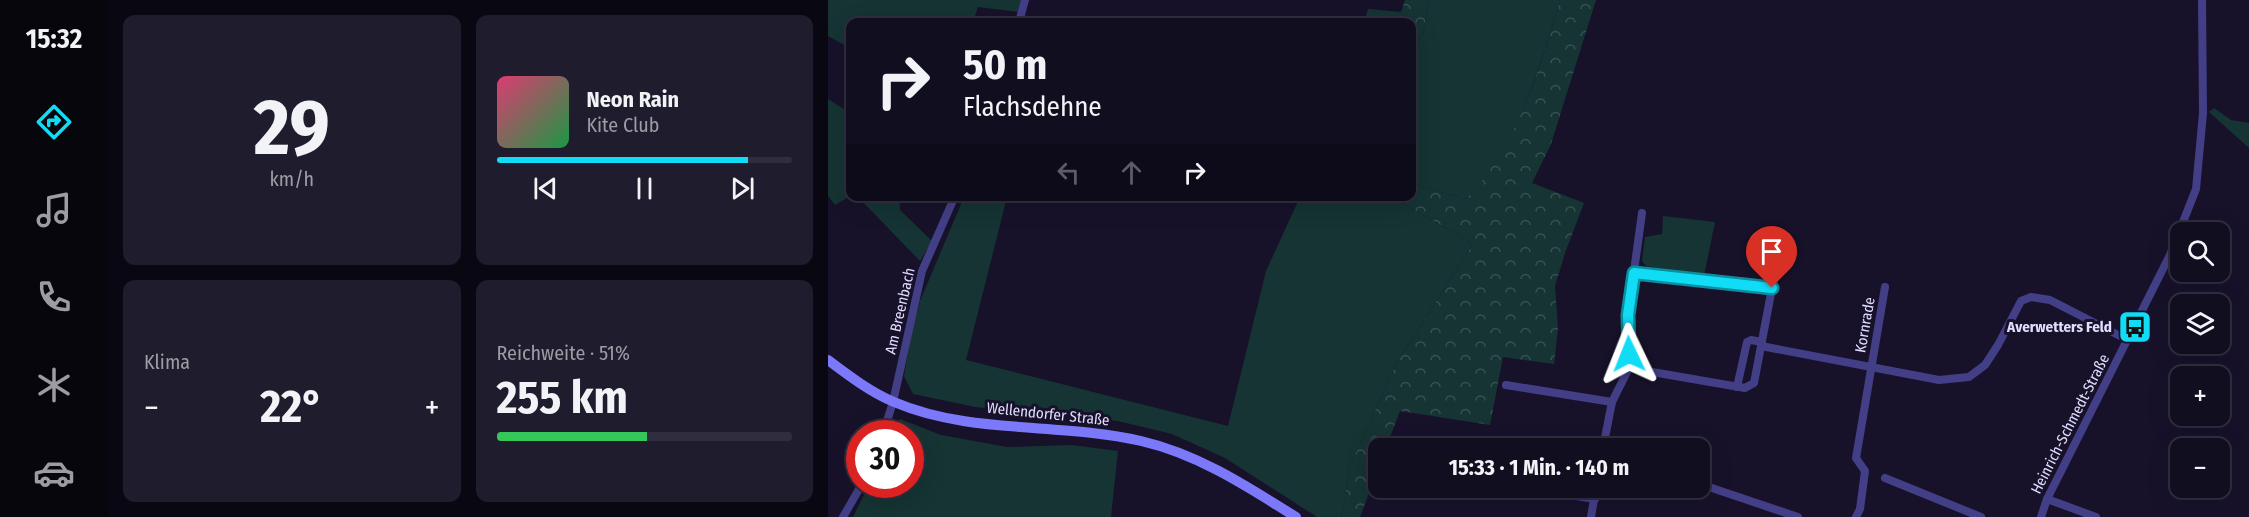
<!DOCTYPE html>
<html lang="de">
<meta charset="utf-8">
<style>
body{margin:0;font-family:"Fira Sans Condensed",sans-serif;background:#1e1c2d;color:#f1f3f6;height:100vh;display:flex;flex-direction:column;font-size:22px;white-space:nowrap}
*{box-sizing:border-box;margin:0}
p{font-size:20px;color:#9c9ca5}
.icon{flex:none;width:33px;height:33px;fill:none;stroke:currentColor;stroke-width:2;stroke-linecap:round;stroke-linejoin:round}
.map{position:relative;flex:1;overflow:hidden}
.side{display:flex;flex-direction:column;gap:15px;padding:15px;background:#090812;width:720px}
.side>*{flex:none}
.top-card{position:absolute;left:18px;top:18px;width:570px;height:183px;border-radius:12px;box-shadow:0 6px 24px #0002,0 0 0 2px #302e3e;background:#110e20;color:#f1f3f6;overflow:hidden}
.buttons{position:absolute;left:1342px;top:222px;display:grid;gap:12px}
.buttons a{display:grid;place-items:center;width:60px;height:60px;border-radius:12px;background:#110e20;box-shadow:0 6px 24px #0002,0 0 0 2px #302e3e;font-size:30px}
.speed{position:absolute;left:18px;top:420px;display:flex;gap:12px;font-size:30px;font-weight:700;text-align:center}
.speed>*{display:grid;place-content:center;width:78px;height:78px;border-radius:50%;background:#110e20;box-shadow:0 6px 24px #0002,0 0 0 2px #302e3e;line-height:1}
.speed .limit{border:9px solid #d22;background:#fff;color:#111}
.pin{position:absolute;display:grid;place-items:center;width:51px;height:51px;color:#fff;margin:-62px -26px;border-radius:50% 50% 50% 0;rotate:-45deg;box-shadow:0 0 6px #0007}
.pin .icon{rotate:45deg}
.me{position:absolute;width:66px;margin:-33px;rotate:358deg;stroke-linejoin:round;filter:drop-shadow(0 0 4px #0008)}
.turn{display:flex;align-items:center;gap:21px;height:126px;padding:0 18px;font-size:27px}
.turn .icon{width:78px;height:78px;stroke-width:2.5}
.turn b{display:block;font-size:42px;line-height:51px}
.lanes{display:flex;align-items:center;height:57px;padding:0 18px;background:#0003;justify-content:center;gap:30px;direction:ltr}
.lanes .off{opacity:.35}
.big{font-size:45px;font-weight:700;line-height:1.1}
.side .card{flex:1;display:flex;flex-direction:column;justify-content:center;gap:9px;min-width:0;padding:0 21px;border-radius:12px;background:#1e1c2d}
.side .dial{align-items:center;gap:0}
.dial b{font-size:78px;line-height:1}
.song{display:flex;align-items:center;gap:18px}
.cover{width:72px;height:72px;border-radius:9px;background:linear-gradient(135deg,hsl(340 70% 55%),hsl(140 70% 35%))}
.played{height:6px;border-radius:3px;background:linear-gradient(90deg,#11dcf6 85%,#302e3e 85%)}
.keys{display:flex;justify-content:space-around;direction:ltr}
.heat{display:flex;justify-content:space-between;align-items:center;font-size:33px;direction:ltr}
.charge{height:9px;border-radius:4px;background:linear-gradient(90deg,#34c759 51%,#302e3e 0)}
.side .tiles{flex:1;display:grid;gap:15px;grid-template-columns:repeat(2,1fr)}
.trip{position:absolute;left:540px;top:438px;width:342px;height:60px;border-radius:12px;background:#110e20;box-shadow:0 6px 24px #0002,0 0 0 2px #302e3e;font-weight:700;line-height:60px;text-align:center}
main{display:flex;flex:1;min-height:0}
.tabs{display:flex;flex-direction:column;width:108px;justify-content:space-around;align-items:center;background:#07060d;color:#9c9ca5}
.tabs .icon{width:42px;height:42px}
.tabs .active{color:#11dcf6}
.tabs b{font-size:27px;color:#f1f3f6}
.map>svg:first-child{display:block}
</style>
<main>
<nav class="tabs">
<b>15:32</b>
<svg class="icon active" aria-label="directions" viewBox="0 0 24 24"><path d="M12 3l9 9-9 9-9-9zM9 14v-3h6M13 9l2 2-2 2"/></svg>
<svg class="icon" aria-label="music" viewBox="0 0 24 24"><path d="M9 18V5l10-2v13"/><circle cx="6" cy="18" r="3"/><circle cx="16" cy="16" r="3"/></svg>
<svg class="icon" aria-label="phone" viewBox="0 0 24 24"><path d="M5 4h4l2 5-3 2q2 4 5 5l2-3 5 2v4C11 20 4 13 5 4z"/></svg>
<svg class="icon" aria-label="climate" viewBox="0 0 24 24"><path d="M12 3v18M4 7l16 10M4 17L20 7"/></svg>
<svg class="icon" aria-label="car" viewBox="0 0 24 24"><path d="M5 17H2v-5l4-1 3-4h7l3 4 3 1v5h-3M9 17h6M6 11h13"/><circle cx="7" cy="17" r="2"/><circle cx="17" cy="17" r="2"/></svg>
</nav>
<section class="side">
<div class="tiles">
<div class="card dial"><b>29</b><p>km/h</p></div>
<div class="card">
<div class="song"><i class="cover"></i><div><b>Neon Rain</b><p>Kite Club</p></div></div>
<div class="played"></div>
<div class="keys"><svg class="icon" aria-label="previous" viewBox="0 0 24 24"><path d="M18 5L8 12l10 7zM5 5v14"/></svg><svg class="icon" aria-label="pause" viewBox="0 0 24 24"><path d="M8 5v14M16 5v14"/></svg><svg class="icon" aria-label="next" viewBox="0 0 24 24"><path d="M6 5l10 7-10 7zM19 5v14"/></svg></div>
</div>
<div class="card"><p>Klima</p>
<div class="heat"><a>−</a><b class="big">22°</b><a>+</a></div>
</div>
<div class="card"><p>Reichweite · 51%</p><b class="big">255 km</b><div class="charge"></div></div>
</div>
</section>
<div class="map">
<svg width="1421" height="517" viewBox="0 0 1421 517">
<defs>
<pattern id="forest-crowns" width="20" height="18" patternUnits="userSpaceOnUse" patternTransform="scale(1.5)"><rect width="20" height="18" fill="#153433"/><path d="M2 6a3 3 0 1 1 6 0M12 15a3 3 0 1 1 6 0" fill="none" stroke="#375152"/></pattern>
</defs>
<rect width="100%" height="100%" fill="#17122a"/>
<g fill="#153433">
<path d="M 0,0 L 193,0 L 190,12 L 150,7 L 145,22 L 22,22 L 22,48 L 0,36 Z"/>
<path d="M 601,0 L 732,0 C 715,58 695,124 660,175 C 654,184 646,191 638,199 L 594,187 L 584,180 L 584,48 L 595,34 Z"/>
<path d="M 0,99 L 22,113 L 22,196 L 7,205 L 0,196 Z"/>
<path d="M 1386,108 L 1403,120 L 1421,123 L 1421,148 L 1381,112 Z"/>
<path d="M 30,197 L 71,197 L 72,210 L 104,241 L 92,261 Z"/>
<path d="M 136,197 L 179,197 L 138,360 L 400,426 L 438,271 L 472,197 L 564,197 L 645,244 L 568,364 L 523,464 L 513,517 L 489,517 L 397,458 L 344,434 L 290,421 L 147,407 L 85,394 L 76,376 L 84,329 L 92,301 Z"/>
<path d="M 835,216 L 887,222 L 876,276 L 818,266 L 814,261 L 817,237 L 834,234 Z"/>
<path d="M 72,419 L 113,435 L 179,447 L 244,445 L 290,451 L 283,517 L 25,517 L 41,485 L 82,484 L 82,434 L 65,433 Z"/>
</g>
<g fill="url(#forest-crowns)">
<path d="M 577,0 L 601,0 L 595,34 L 584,48 L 584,22 L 536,22 L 540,9 L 573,12 Z"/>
<path d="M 732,0 L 768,0 L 723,144 L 704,183 L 756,203 L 737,253 L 727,286 L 730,328 L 726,364 L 675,357 L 662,425 L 572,411 L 558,448 L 550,448 L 550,469 L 532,517 L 513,517 L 523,464 L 568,364 L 645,244 L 564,197 L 584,196 L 584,180 L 594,187 L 638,199 C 689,146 712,69 732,0 Z"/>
</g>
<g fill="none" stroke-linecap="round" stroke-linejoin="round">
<g stroke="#433f87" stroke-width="8">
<path d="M 191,22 L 197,0"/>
<path d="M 933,346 L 1111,380 L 1141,377 L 1157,365 L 1170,345 L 1193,301 L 1203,297 L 1222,300 L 1300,340"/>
<path d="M 801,368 L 800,315 L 814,213"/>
<path d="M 678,385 L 784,402"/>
<path d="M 909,387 L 919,342 L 923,340 L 934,342"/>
<path d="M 55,434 L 65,402 L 94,271 L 127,196"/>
<path d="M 775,448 L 784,402 L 801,368 L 917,388 L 926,383 L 944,288 L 806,273"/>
<path d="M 1057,478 L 1153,517"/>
<path d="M 872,484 L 970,517"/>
<path d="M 697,488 L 767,499"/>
<path d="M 1219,499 L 1268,517"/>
<path d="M 15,517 L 34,484"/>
<path d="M 763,517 L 768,488"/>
<path d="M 1028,517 L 1032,509 L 1037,471 L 1028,458 L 1057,287"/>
<path d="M 1213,517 L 1219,499 L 1342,255 L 1368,189 L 1375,113 L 1374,0"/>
</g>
<path stroke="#7c78fa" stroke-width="10" d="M 0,360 C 20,375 42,392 66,402 C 143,435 232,422 313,441 C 370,454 420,487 468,517"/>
</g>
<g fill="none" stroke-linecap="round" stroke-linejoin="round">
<defs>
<path id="route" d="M 801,354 L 800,315 L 806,273 L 944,288"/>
</defs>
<use href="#route" stroke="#0b8fa0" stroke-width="15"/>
<use href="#route" stroke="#11dcf6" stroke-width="10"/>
</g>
<defs>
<symbol id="bus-square" viewBox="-11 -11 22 22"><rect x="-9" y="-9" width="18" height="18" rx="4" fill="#11dcf6" stroke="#17122a"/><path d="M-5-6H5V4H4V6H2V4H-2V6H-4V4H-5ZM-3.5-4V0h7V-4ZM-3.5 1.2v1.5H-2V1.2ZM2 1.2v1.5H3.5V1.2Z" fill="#111"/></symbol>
</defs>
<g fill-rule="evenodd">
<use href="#bus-square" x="1288" y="308" width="38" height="38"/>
</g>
<g text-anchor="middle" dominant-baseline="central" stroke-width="6" stroke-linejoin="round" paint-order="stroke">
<g font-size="15" fill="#e1ddfe" stroke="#17122a">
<text transform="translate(72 311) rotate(-77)">Am Breenbach</text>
<text transform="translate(1037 325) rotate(-80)">Kornrade</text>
<text transform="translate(220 414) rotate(6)">Wellendorfer Straße</text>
<text transform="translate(1242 424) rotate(-63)">Heinrich-Schmedt-Straße</text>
</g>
<g font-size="15" font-weight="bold" fill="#e1ddfe" stroke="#17122a" text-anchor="end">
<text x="1284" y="327">Averwetters Feld</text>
</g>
</g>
</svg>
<div class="buttons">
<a><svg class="icon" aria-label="search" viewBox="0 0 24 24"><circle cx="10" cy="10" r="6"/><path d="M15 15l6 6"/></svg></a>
<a><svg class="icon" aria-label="layers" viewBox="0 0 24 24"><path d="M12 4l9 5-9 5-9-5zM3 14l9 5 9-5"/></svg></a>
<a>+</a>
<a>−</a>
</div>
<div class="speed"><div class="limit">30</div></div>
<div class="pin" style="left:944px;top:288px;background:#d93025"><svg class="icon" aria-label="arrive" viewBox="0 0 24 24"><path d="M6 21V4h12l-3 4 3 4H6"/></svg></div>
<svg class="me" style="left:801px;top:354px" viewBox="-20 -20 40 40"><path d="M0-17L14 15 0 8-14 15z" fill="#11dcf6" stroke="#fff" stroke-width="4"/></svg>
<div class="trip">15:33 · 1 Min. · 140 m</div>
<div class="top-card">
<div class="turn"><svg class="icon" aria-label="right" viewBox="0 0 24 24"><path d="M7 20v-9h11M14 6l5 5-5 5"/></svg><div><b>50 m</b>Flachsdehne</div></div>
<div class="lanes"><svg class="icon off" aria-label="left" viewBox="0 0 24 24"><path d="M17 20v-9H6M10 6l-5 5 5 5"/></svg><svg class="icon off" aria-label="ahead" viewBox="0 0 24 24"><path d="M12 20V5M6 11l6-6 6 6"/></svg><svg class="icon" aria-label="right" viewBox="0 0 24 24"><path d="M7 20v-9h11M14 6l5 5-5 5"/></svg></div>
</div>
</div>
</main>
